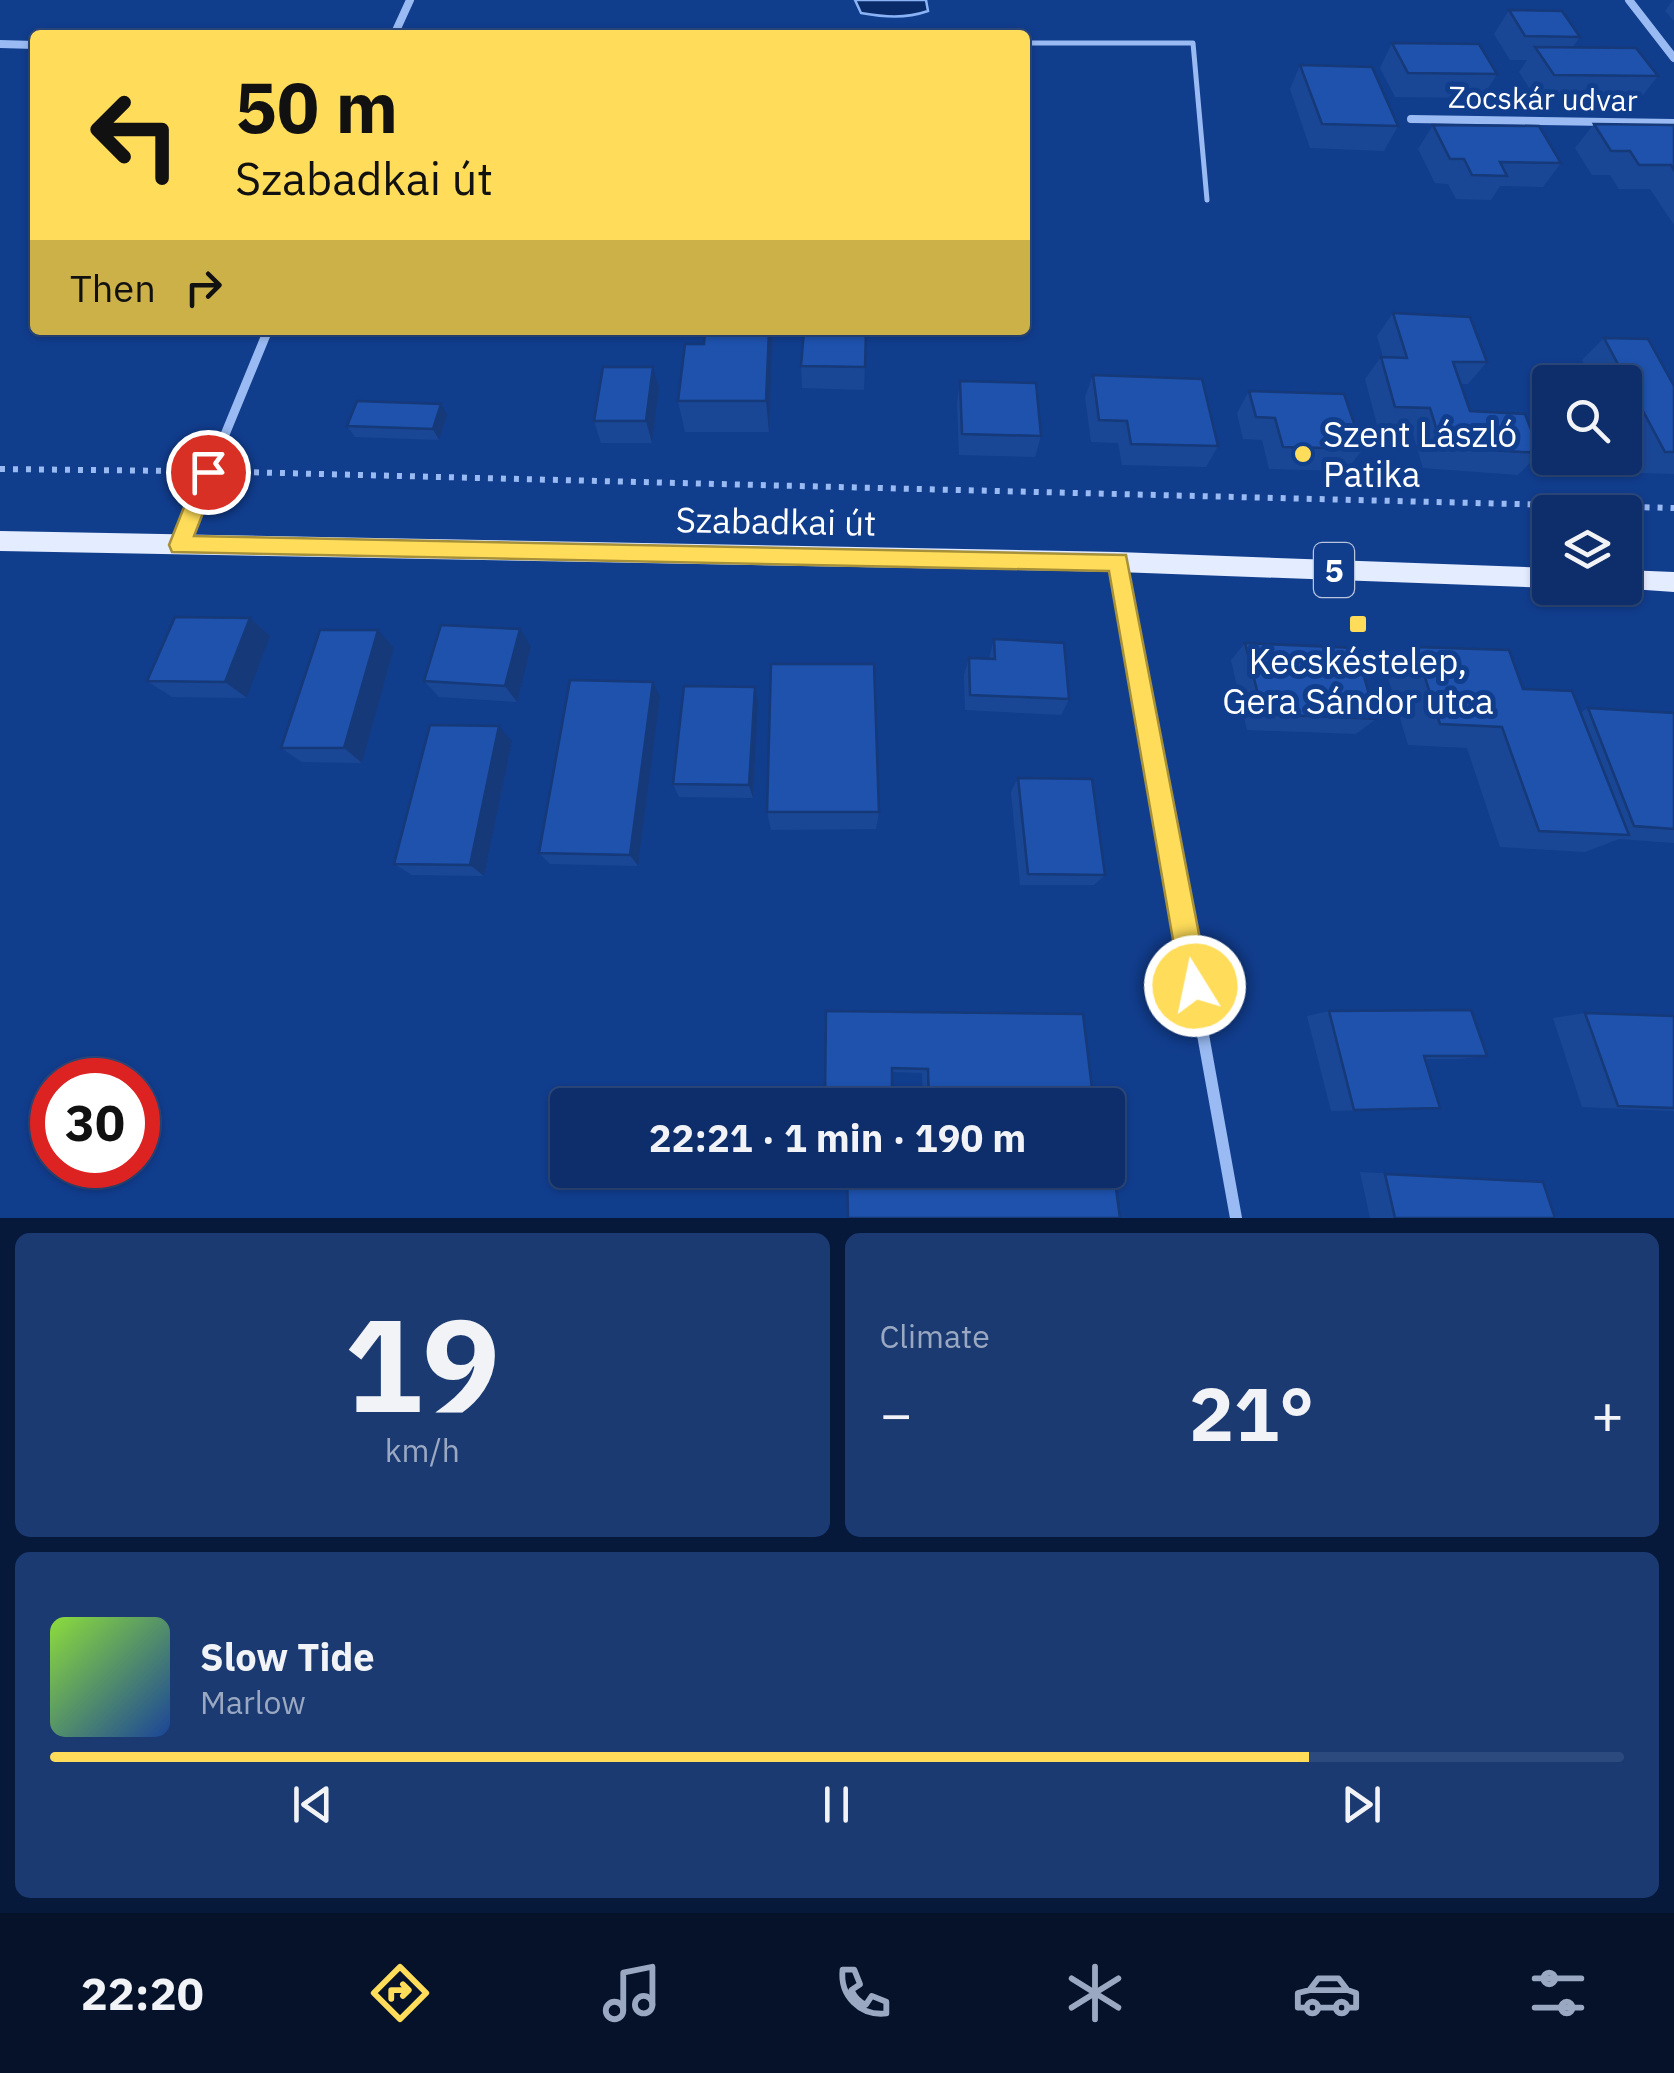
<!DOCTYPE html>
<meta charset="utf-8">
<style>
body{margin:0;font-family:"IBM Plex Sans",sans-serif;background:#1b3a72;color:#f1f3f6;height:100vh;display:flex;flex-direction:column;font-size:38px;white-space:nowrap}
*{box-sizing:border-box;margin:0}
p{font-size:32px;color:#9aa8c1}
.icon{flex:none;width:55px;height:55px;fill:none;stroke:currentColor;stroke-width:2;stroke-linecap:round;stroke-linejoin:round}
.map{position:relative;height:1218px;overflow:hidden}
.side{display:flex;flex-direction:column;gap:15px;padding:15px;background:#07193a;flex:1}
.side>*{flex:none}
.top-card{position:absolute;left:30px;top:30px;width:1000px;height:305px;border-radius:10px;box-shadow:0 2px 8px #0004,0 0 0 2px #2d4a7e;background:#ffdd5a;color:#111;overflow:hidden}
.controls{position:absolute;left:1532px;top:365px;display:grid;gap:20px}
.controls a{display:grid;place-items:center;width:110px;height:110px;border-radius:10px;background:#0d2e6a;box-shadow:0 2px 8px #0004,0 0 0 2px #2d4a7e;font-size:50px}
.speed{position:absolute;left:30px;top:1058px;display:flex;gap:20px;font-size:50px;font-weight:700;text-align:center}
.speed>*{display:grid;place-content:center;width:130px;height:130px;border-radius:50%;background:#0d2e6a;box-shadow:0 2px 8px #0004,0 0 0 2px #2d4a7e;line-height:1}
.speed .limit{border:15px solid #d22;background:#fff;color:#111}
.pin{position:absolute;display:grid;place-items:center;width:85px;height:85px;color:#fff;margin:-42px;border:5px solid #fff;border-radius:50%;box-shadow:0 2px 10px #0007}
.me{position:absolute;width:110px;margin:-55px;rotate:350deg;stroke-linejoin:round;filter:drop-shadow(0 0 8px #0008)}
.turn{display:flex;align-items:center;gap:35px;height:210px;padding:0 40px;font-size:45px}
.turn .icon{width:130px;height:130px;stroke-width:2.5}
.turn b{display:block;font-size:70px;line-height:85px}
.then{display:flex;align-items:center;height:95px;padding:0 40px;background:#0003;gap:20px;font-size:38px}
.big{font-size:75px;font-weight:700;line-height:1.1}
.side .tile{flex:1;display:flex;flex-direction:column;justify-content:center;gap:15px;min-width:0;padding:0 35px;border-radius:15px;background:#1b3a72}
.side .dial{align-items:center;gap:0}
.dial b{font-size:130px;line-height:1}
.song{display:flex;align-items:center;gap:30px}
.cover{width:120px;height:120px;border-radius:15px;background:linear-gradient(135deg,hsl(90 70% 55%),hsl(220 70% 35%))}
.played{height:10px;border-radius:5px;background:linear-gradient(90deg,#ffdd5a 80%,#2d4a7e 80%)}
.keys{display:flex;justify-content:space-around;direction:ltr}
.heat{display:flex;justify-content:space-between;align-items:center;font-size:55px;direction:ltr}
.side .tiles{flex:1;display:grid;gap:15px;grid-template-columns:1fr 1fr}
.tile:last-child{grid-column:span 2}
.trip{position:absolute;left:550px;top:1088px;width:575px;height:100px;border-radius:10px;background:#0d2e6a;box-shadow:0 2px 8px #0004,0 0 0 2px #2d4a7e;font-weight:700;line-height:100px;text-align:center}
.dock{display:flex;height:160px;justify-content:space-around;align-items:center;background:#05122a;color:#9aa8c1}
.dock .icon{width:70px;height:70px}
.dock .on{color:#ffdd5a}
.dock b{font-size:45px;color:#f1f3f6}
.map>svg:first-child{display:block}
</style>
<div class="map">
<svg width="1674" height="1218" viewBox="0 0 1674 1218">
<rect width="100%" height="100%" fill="#113d8d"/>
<path fill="#0a2b69" stroke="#8ab3f6" stroke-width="2.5" d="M 855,0 L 926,0 L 928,11 C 905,19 884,17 861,13 Z"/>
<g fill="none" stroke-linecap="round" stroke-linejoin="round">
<g stroke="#99baf2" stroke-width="6" stroke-dasharray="5 8" stroke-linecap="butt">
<path d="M 0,469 L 178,471"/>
<path d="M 241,472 L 1674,508"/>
</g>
<path stroke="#99baf2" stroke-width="5" d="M 1025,43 L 1193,43 L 1207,200"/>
<g stroke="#99baf2" stroke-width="8">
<path d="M 1629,0 L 1674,58"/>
<path d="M 394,35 L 410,0"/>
<path d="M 0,44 L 35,45"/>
<path d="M 1411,119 L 1674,123"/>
</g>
<g stroke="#99baf2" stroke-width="9">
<path d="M 180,544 L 268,330"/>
<path d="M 1118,562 L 1143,699"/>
</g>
<path stroke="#99baf2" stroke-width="12" d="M 1142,696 L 1236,1218"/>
<g fill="#e4ecff" fill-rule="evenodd">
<path d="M 0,531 L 1118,552 L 1550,568 L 1553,588 L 1118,572 L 0,551 Z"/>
<path d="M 1625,570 L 1674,572 L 1674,592 L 1617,588 L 1625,588 Z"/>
</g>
</g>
<g fill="#1a4795">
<path d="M 1673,0 L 1674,0 L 1674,21 L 1665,11 Z"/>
<path d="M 1509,10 L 1580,37 L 1572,48 L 1658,76 L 1639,100 L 1537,100 L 1519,72 L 1527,60 L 1510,60 L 1494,34 Z"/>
<path d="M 1392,43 L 1497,74 L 1482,98 L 1395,97 L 1380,68 Z"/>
<path d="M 1300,65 L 1398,126 L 1384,151 L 1310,148 L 1290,89 Z"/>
<path d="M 1594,124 L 1674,125 L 1674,225 L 1650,189 L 1619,189 L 1610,175 L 1592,175 L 1575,148 Z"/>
<path d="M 1433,125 L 1561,163 L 1543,187 L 1500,186 L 1491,200 L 1456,199 L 1448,184 L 1435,183 L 1418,149 Z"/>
<path d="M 1393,313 L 1487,362 L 1468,384 L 1461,384 L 1470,411 L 1540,453 L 1518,475 L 1423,468 L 1412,430 L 1378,428 L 1365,379 L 1381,357 L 1383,357 L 1377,336 Z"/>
<path d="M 705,330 L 773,330 L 769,432 L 685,432 L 678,401 L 704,344 Z"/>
<path d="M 866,330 L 864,390 L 802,388 L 801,366 Z"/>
<path d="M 1604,338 L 1674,386 L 1674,474 L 1639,473 L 1625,445 L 1625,382 L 1593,382 L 1582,360 Z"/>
<path d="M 1093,375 L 1218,446 L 1206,467 L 1122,465 L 1118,443 L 1091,442 L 1085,397 Z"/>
<path d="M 960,381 L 1041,436 L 1035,457 L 959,455 L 957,403 Z"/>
<path d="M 659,389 L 652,443 L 601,443 L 594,421 Z"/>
<path d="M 1249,391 L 1363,449 L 1346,471 L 1269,469 L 1262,440 L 1243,439 L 1237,413 Z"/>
<path d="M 447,415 L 439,440 L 355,437 L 347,426 Z"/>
<path d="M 250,618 L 270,636 L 247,698 L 172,697 L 147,681 Z"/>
<path d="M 994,639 L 1069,699 L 1061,715 L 965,710 L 964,675 L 969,658 L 989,659 Z"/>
<path d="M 1245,643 L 1376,719 L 1356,734 L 1247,730 L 1231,660 Z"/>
<path d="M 531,647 L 517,702 L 439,697 L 424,681 Z"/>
<path d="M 1415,647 L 1580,713 L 1588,708 L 1674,713 L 1674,843 L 1619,839 L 1585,852 L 1500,847 L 1467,748 L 1408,745 L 1386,671 Z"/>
<path d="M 394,648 L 362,763 L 302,762 L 281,748 Z"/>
<path d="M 755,687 L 758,703 L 753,798 L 679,797 L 673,784 Z"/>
<path d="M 660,698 L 638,866 L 550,864 L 539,853 Z"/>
<path d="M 512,741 L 484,876 L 412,875 L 394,864 Z"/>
<path d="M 1018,778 L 1105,875 L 1094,885 L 1020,885 L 1011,792 Z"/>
<path d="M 767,812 L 879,812 L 876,829 L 771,830 Z"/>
<path d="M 826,1011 L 1094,1105 L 923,1105 L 922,1073 L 892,1072 L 892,1099 L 889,1101 L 826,1100 Z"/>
<path d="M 1329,1011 L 1487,1056 L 1458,1059 L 1425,1059 L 1440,1108 L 1331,1111 L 1307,1016 Z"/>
<path d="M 1585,1013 L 1674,1016 L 1674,1111 L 1582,1107 L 1553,1018 Z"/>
<path d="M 1360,1172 L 1543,1182 L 1555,1218 L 1370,1218 Z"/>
</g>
<g fill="#153979">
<path d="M 769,330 L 773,330 L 769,432 L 766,401 Z"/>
<path d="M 653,367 L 659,389 L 652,443 L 646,421 Z"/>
<path d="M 441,404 L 447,415 L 439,440 L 433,429 Z"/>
<path d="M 250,618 L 270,636 L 247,698 L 225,682 Z"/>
<path d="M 520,629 L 531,647 L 517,702 L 505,686 Z"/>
<path d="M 378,630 L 394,648 L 362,763 L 344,748 Z"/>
<path d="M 653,682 L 660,698 L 638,866 L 630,855 Z"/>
<path d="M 755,687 L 758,703 L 753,798 L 749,785 Z"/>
<path d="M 499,726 L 512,741 L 484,876 L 470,865 Z"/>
</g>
<g fill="#1e52ad" stroke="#153979" stroke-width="2.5">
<path d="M 1509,10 L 1562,11 L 1580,37 L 1525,36 Z"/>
<path d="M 483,34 L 611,34 L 482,35 Z"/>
<path d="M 1392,43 L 1479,44 L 1497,74 L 1408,73 Z"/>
<path d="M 1535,47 L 1636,48 L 1658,76 L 1554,75 Z"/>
<path d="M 1300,65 L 1372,67 L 1398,126 L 1322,124 Z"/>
<path d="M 1594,124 L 1674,125 L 1674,170 L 1671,165 L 1639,165 L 1630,151 L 1611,151 Z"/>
<path d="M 1433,125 L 1539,126 L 1561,163 L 1500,162 L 1507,176 L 1472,175 L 1464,159 L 1450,159 Z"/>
<path d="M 1025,258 L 1029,298 L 1025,298 Z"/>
<path d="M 1393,313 L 1470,317 L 1487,362 L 1453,362 L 1470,411 L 1525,414 L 1540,453 L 1442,447 L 1430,408 L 1395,407 L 1381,357 L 1407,358 Z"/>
<path d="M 705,330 L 769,330 L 766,401 L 678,401 L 685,344 L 704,344 Z"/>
<path d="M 804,330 L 866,330 L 865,367 L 801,366 Z"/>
<path d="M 1604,338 L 1648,339 L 1674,386 L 1674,452 L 1665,452 Z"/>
<path d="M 603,367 L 653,367 L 646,421 L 594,421 Z"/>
<path d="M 1093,375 L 1202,379 L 1218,446 L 1131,444 L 1127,421 L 1099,420 Z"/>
<path d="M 960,381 L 1036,383 L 1041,436 L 962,434 Z"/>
<path d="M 1249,391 L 1344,394 L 1363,449 L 1283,447 L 1275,418 L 1256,417 Z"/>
<path d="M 357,401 L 441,404 L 433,429 L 347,426 Z"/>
<path d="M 175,617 L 250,618 L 225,682 L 147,681 Z"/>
<path d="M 441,625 L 520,629 L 505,686 L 424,681 Z"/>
<path d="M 320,630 L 378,630 L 344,748 L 281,748 Z"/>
<path d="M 994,639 L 1064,643 L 1069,699 L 970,695 L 969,658 L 995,659 Z"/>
<path d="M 1245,643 L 1356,648 L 1376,719 L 1263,714 Z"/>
<path d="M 1415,647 L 1509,650 L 1523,689 L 1572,691 L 1629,835 L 1539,831 L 1502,727 L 1440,724 Z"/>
<path d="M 771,664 L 874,664 L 879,812 L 767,812 Z"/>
<path d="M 570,680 L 653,682 L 630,855 L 539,853 Z"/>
<path d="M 684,686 L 755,687 L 749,785 L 673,784 Z"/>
<path d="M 1588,708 L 1674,713 L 1674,829 L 1634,826 Z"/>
<path d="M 430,725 L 499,726 L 470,865 L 394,864 Z"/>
<path d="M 1018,778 L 1092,779 L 1105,875 L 1028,874 Z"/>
<path d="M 1471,1010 L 1487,1056 L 1424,1056 L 1440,1108 L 1354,1110 L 1329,1011 Z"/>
<path d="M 826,1011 L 1083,1014 L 1094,1105 L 929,1105 L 928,1069 L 892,1068 L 892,1099 L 825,1098 Z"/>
<path d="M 1585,1013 L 1674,1016 L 1674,1108 L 1618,1106 Z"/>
<path d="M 1108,1159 L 1112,1159 L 1120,1218 L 848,1218 L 847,1170 L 1108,1170 Z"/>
<path d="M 1385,1174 L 1543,1182 L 1555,1218 L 1395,1218 Z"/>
</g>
<path fill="#ffdd5a" stroke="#a6903a" stroke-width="2.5" d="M 208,463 L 219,472 L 194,536 L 1126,555 L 1209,986 L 1205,996 L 1195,1001 L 1185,996 L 1181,986 L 1109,571 L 172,552 L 169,545 L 198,472 Z"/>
<g fill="#ffdd5a" stroke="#113d8d" stroke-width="4">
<circle cx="1303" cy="454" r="10"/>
<rect x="1348" y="614" width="20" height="20" rx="5"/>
</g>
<g text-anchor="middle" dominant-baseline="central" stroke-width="10" stroke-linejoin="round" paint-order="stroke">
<g font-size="30" fill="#fff" stroke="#113d8d">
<text transform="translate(1543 98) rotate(1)">Zocskár udvar</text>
</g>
<rect fill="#113d8d" stroke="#b8c5dd" stroke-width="2.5" x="1314" y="543" width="40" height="54" rx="8"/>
<g font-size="32" font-weight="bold" fill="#fff">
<text x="1334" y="570">5</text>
</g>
<g font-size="35" fill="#fff" stroke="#113d8d" text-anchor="start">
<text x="1323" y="434">Szent László<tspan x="1323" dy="40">Patika</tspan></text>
<text x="1358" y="661" text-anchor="middle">Kecskéstelep,<tspan x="1358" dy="40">Gera Sándor utca</tspan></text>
</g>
<g font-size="35" fill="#fff" stroke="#113d8d">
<text transform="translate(776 521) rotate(1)">Szabadkai út</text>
</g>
</g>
</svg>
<div class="controls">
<a><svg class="icon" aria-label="search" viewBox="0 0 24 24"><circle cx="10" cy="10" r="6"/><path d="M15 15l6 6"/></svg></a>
<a><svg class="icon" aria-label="layers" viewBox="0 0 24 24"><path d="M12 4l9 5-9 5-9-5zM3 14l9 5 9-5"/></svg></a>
</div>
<div class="speed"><div class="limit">30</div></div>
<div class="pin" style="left:208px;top:472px;background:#d93025"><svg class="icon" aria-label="arrive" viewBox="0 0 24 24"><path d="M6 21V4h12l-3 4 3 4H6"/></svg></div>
<svg class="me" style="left:1195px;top:986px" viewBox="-20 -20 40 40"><circle r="17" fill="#ffdd5a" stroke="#fff" stroke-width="3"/><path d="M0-11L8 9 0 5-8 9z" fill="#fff"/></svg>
<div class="trip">22:21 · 1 min · 190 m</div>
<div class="top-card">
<div class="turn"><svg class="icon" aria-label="left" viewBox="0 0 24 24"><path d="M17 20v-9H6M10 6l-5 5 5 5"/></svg><div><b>50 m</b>Szabadkai út</div></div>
<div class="then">Then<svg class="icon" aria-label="right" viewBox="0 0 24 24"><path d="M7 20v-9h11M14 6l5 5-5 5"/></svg></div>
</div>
</div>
<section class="side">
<div class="tiles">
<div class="tile dial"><b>19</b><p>km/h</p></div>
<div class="tile"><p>Climate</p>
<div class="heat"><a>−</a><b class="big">21°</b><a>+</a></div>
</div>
<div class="tile">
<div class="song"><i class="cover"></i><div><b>Slow Tide</b><p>Marlow</p></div></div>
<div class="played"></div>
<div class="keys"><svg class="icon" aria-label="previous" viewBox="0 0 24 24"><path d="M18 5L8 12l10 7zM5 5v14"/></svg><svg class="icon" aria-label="pause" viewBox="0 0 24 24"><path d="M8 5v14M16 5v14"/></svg><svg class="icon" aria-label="next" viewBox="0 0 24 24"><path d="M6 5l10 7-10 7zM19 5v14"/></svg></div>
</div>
</div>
</section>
<nav class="dock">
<b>22:20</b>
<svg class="icon on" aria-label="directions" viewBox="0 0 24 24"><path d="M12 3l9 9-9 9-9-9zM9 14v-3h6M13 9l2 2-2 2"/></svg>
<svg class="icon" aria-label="music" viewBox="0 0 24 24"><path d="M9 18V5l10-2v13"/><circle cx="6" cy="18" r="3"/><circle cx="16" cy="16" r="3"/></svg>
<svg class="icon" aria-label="phone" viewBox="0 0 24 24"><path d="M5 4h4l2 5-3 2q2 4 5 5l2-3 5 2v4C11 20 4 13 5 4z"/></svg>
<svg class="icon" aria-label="climate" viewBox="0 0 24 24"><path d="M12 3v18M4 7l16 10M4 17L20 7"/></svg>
<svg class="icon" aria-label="car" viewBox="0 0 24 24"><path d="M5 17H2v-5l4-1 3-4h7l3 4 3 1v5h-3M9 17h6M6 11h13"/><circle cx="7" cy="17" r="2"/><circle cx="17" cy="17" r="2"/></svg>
<svg class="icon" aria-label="filters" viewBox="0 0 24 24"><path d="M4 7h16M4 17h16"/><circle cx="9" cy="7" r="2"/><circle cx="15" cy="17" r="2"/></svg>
</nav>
